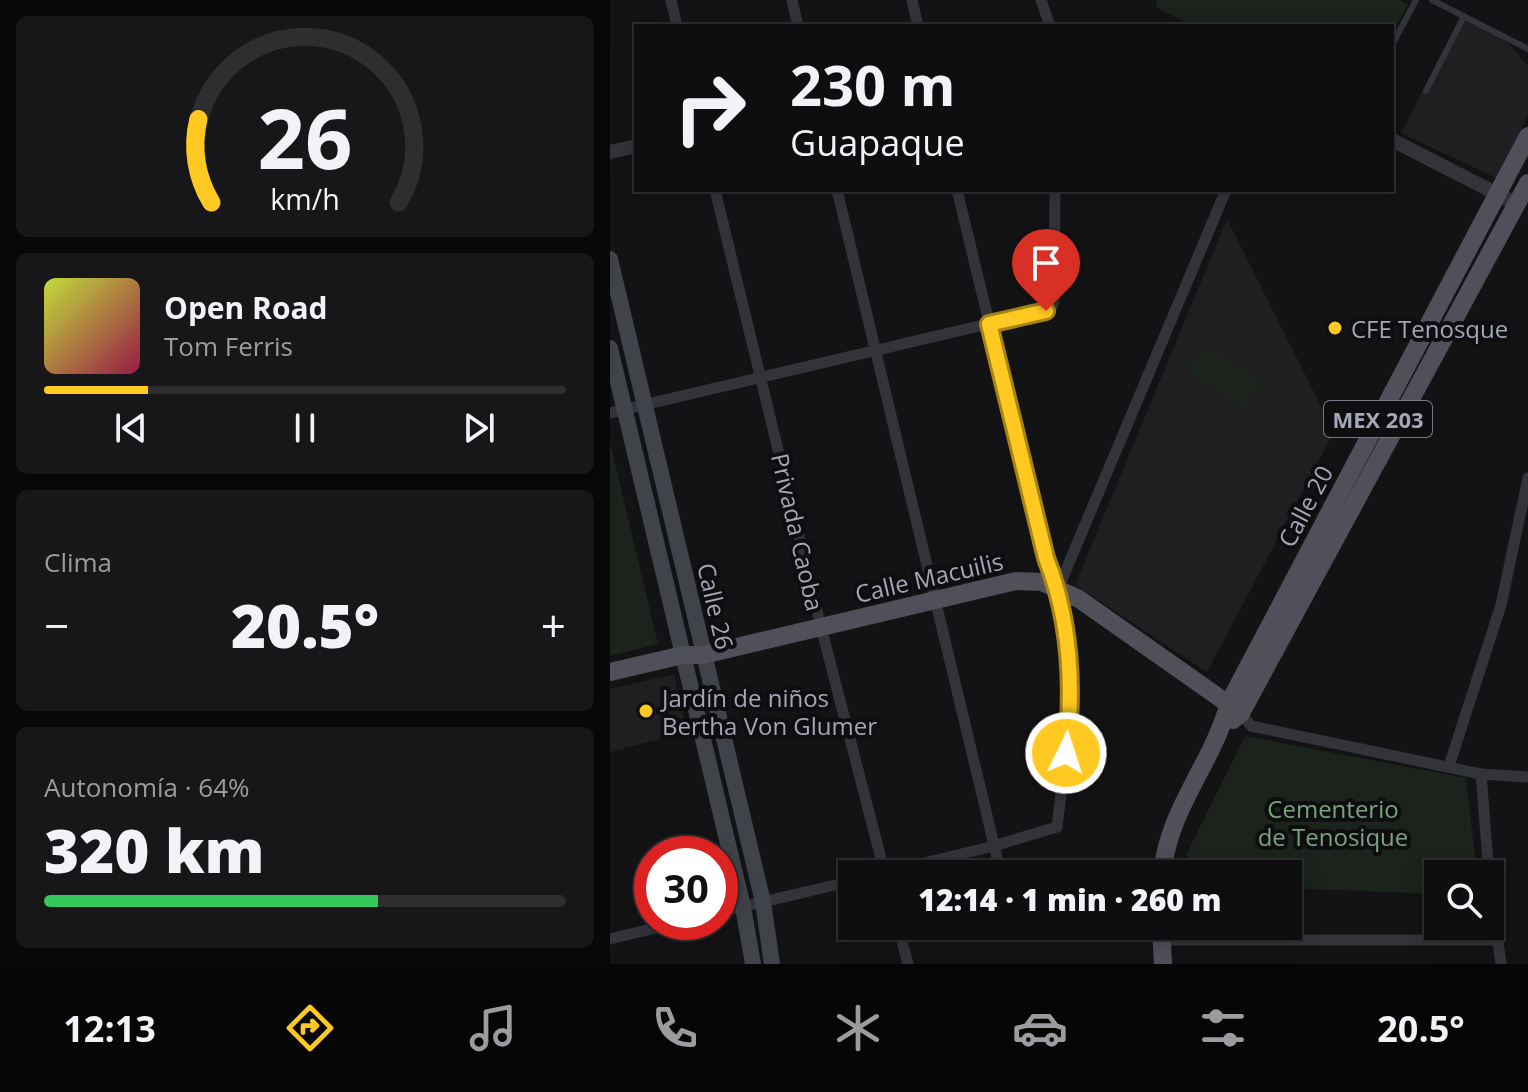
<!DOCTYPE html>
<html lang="es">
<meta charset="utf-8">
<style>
body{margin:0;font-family:"Open Sans",sans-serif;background:#171719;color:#f1f3f6;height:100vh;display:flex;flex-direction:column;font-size:30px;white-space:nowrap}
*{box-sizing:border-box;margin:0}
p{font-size:26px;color:#9b9c9f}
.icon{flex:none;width:44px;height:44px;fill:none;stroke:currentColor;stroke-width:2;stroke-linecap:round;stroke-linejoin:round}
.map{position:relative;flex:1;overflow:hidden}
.side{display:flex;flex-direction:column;gap:16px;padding:16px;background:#080809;width:610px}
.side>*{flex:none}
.top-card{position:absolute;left:24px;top:24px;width:760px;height:168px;border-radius:0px;box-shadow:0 4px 20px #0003,0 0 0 2px #2e2e30;background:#0e0e10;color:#f1f3f6;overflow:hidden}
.controls{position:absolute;left:814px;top:860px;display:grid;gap:16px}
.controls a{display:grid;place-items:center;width:80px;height:80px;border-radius:0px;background:#0e0e10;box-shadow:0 4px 20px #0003,0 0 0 2px #2e2e30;font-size:40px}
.speed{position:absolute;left:24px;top:836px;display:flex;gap:16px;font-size:40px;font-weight:700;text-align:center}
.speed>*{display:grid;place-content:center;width:104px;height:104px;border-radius:50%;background:#0e0e10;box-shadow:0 4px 20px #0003,0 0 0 2px #2e2e30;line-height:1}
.speed .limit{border:12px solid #d22;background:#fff;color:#111}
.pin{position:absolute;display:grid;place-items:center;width:68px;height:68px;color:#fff;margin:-82px -34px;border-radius:50% 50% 50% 0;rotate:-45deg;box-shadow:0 0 8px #0007}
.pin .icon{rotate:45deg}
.me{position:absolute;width:88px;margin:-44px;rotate:4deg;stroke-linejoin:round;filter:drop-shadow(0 0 6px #0008)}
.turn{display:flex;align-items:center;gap:28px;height:168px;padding:0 24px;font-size:36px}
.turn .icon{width:104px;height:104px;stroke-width:2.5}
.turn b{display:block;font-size:56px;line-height:68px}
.big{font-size:60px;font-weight:800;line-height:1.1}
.side .widget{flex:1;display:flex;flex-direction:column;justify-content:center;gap:12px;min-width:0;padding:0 28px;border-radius:12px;background:#171719}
.side .dial{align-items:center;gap:0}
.dial svg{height:208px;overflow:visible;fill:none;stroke:#2e2e30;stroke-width:7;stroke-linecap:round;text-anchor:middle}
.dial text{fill:#f1f3f6;stroke:none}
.song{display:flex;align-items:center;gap:24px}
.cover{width:96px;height:96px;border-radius:12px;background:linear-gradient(135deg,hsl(70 70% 55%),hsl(340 70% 35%))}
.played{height:8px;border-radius:4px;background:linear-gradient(90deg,#ffc921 20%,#2e2e30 20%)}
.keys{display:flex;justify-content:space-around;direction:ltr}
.heat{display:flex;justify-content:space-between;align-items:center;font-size:44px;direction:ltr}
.charge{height:12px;border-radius:6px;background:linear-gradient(90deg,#34c759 64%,#2e2e30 0)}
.trip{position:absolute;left:228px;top:860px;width:464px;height:80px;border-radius:0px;background:#0e0e10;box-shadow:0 4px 20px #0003,0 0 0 2px #2e2e30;font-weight:800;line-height:80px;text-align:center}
.dock{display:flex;height:128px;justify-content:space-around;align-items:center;background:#060606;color:#9b9c9f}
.dock .icon{width:56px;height:56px}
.dock .current{color:#ffc921}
.dock b{font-size:36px;color:#f1f3f6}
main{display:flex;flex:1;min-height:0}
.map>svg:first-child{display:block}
</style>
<main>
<section class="side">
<div class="widget dial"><svg viewBox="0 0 100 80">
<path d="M14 69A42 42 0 1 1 86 69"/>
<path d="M14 69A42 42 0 0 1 9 37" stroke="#ffc921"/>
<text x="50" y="56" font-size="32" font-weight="700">26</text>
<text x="50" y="72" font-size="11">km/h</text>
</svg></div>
<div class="widget">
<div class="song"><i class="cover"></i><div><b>Open Road</b><p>Tom Ferris</p></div></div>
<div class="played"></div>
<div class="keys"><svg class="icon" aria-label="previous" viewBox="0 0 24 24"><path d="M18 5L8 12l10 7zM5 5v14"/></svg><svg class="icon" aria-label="pause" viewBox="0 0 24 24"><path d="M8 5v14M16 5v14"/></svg><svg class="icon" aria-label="next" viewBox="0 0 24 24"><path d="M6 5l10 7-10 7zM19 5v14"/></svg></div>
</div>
<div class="widget"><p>Clima</p>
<div class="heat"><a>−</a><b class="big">20.5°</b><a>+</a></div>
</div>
<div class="widget"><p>Autonomía · 64%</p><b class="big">320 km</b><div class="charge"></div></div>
</section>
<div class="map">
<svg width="918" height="964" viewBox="0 0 918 964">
<rect width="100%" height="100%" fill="#131315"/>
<g fill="#1f1f22">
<path d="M 850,17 L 894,38 L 918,66 L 918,116 L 886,178 L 791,133 Z"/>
<path d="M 617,219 L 724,432 L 597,672 L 465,585 Z"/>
<path d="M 64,674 L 77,732 L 0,752 L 0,689 Z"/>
</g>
<g fill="#1b231c">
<path d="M 546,0 L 790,0 L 798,5 L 782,33 L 782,26 L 584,26 L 547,8 Z"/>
<path d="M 596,346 L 652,383 L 635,408 L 579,370 Z"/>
<path d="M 0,442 L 48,644 L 0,656 Z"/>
<path d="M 635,736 L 856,778 L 867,874 L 828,874 L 828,894 L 678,888 L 678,874 L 575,874 L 577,853 Z"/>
</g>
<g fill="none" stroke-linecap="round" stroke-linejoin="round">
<g stroke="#33343a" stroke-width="6">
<path d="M 822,0 L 918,49"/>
<path d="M 782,45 L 806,0"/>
<path d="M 816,91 L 854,16"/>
</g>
<g stroke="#33343a" stroke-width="11">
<path d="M 61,0 L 67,26"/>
<path d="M 182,0 L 188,26"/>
<path d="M 302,0 L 308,26"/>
<path d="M 431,0 L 440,26"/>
<path d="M 105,190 L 211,627 L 275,874"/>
<path d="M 227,190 L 391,874"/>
<path d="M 0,413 L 441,309 L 444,302 L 445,190"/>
<path d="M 448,589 L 616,190"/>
<path d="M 631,713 L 641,726 L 871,774 L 918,777"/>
<path d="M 839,766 L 891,605 L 918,478"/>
<path d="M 871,774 L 879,874"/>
<path d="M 269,874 L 384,846 L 447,827 C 458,736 470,645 436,558 L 347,190"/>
<path d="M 880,882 L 891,964"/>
<path d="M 110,912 L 242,881"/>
<path d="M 288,926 L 298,964"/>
<path d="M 403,926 L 405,935"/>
<path d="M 0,939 L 71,922"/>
<path d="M 552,940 L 888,940"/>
</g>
<g stroke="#33343a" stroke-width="14">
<path d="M 782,140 L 907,204"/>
<path d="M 0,152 L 26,146"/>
</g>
<g stroke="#41434a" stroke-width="16">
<path d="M 0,259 L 153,902 L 162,964"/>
<path d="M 0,348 L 133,907 L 143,964"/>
</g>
<g stroke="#4f5059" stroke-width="18">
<path d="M 0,672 L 73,655 L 93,655 L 406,581 L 432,582 L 469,599 L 631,713"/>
<path d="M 623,720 L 631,713 L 918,183"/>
<path d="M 552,874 C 559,807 602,765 619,703 L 918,136"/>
<path d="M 551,926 L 553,964"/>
</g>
</g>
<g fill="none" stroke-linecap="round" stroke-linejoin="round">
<defs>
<path id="route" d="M 436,311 L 379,324 L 436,558 C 460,619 464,688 456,753"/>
</defs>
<use href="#route" stroke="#a68315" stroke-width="20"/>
<use href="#route" stroke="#ffc921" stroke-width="14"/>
</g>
<g fill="#ffc921" stroke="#0e0e10" stroke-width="3">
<circle cx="725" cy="328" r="8"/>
<circle cx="36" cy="711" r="8"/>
</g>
<g text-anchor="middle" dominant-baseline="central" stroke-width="8" stroke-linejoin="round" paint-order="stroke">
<rect fill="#0e0e10" stroke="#767985" stroke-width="2" x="714" y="401" width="108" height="36" rx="6"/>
<g font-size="22" font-weight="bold" fill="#a3a7b7">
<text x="768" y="419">MEX 203</text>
</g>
<g font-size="24" fill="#a3a7b7" stroke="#0e0e10" text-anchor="start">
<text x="741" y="328">CFE Tenosque</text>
<text x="52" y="697">Jardín de niños<tspan x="52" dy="28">Bertha Von Glumer</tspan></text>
</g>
<g font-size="24" fill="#a3a7b7" stroke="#0e0e10">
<text transform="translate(695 506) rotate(-62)">Calle 20</text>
<text transform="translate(188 532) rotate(77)">Privada Caoba</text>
<text transform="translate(319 577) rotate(-13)">Calle Macuilis</text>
<text transform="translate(106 606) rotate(77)">Calle 26</text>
</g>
<g font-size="24" fill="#78a47f" stroke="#0e0e10">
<text x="723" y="808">Cementerio<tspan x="723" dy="28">de Tenosique</tspan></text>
</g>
</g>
</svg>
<div class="controls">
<a><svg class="icon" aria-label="search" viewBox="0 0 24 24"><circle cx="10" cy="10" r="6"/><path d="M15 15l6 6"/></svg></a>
</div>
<div class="speed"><div class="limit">30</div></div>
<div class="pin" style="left:436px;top:311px;background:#d93025"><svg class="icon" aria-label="arrive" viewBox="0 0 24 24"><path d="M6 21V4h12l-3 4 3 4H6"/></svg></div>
<svg class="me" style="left:456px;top:753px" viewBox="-20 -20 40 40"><circle r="17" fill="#ffc921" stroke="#fff" stroke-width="3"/><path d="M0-11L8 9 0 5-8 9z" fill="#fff"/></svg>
<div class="trip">12:14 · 1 min · 260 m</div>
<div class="top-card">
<div class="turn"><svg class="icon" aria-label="right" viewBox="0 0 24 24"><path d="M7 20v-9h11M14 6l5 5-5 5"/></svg><div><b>230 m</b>Guapaque</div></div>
</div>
</div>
</main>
<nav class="dock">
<b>12:13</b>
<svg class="icon current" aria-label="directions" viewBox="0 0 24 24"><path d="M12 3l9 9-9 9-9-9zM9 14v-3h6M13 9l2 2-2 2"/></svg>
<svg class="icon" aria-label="music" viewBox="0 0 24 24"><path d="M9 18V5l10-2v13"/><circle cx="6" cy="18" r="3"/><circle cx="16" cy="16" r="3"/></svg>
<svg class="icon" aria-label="phone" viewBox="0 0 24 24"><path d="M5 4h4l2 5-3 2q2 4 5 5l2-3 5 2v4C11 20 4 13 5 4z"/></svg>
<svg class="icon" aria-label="climate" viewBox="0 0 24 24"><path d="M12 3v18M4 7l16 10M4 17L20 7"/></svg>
<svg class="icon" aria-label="car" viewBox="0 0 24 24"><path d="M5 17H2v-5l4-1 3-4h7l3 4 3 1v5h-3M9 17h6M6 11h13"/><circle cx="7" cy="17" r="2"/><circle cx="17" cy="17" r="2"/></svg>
<svg class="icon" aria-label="filters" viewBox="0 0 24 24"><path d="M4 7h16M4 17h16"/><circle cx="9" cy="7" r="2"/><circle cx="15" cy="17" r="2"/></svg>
<b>20.5°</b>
</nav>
